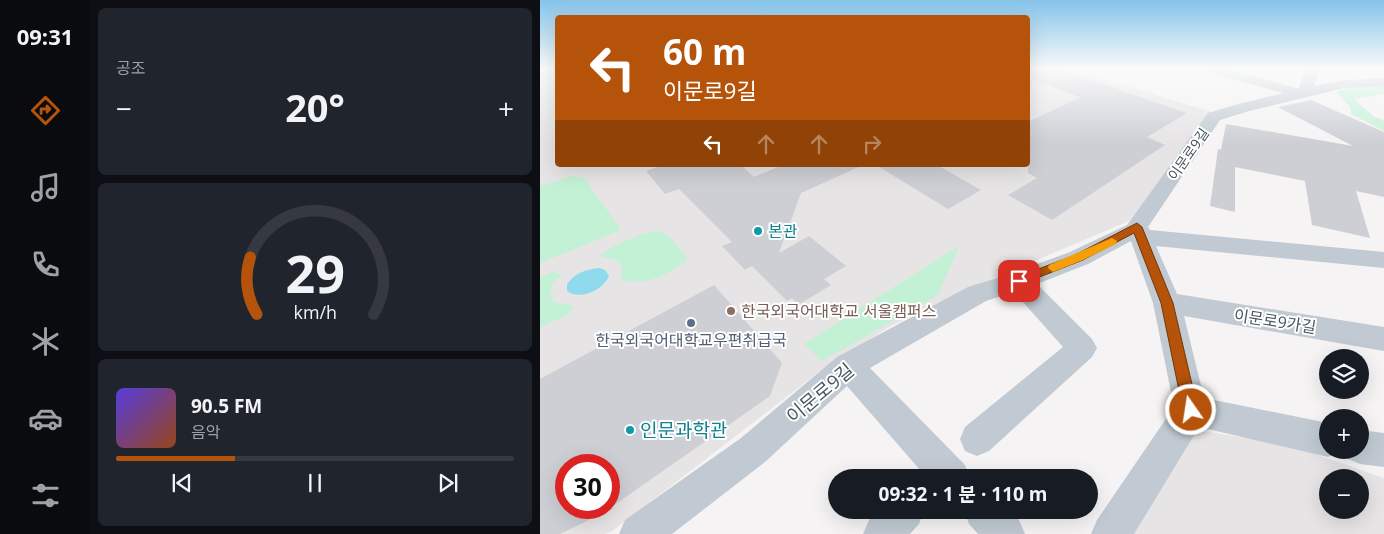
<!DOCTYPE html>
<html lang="ko">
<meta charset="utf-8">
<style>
body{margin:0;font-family:"Open Sans","Noto Sans KR",sans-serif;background:#20242c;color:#f1f3f6;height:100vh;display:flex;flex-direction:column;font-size:19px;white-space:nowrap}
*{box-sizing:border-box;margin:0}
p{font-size:16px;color:#9ea1a6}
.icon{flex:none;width:28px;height:28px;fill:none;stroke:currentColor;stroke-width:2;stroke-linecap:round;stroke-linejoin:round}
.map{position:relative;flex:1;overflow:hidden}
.side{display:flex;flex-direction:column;gap:8px;padding:8px;background:#0d0f14;width:450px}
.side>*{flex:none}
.guide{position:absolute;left:15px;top:15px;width:475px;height:152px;border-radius:5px;box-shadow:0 5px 20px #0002;background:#b45309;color:#fff;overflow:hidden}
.buttons{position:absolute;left:779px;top:349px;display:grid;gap:10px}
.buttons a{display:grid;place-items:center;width:50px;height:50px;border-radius:50%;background:#171b24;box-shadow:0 5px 20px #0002;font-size:25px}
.speed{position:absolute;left:15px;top:454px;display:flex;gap:10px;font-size:25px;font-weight:700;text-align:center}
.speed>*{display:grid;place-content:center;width:65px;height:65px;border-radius:50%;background:#171b24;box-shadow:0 5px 20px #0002;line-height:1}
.speed .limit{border:8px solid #d22;background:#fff;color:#111}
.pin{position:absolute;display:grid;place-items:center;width:42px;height:42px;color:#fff;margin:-21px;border-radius:10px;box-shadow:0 2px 8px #0006}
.me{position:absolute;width:55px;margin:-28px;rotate:347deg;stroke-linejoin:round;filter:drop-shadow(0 0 4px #0008)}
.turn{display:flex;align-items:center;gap:18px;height:105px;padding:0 25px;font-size:22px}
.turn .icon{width:65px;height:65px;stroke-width:2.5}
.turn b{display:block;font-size:35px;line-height:42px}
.lanes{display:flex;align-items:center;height:48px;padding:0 25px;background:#0003;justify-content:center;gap:25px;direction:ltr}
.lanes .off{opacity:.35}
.big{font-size:38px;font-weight:700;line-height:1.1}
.side .tile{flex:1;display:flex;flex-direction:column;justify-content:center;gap:8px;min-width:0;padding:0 18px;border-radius:8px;background:#20242c}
.side .dial{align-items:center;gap:0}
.dial svg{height:130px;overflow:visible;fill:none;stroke:#363941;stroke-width:7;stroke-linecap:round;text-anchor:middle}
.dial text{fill:#f1f3f6;stroke:none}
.song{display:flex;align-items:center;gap:15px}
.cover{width:60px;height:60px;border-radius:8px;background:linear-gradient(135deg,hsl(250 70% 55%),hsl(20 70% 35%))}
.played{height:5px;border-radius:2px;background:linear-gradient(90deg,#b45309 30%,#363941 30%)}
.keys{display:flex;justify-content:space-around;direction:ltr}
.heat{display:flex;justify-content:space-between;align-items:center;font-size:28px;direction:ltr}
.trip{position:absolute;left:288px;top:469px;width:270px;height:50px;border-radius:25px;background:#171b24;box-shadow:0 5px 20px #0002;font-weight:700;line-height:50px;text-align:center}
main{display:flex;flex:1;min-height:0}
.dock{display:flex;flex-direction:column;width:90px;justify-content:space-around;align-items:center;background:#090b0e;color:#9ea1a6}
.dock .icon{width:35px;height:35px}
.dock .selected{color:#b45309}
.dock b{font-size:22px;color:#f1f3f6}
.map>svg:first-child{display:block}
</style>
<main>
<nav class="dock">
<b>09:31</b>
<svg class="icon selected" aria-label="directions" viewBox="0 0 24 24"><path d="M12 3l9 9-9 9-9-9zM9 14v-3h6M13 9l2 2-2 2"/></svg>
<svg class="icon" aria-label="music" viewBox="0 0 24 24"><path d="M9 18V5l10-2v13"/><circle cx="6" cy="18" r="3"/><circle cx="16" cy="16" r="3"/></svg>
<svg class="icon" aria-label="phone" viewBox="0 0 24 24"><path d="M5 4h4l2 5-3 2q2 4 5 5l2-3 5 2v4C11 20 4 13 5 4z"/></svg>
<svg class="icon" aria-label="climate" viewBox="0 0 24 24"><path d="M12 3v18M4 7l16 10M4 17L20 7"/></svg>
<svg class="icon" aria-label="car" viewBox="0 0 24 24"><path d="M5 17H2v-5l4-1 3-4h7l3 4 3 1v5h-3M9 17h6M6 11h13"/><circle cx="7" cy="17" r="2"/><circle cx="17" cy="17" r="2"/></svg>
<svg class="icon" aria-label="filters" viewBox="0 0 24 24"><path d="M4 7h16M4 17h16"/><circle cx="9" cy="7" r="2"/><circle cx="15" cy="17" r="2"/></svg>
</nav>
<section class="side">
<div class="tile"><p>공조</p>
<div class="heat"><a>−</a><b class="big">20°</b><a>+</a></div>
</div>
<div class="tile dial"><svg viewBox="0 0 100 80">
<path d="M14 69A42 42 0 1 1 86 69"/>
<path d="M14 69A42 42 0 0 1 10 34" stroke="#b45309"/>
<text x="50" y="56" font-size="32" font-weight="700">29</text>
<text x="50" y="72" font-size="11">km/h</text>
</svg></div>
<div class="tile">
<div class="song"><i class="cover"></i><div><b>90.5 FM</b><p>음악</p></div></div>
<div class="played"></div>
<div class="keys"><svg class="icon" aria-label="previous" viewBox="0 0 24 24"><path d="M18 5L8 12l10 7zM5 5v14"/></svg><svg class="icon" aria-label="pause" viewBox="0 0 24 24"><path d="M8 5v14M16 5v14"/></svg><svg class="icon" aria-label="next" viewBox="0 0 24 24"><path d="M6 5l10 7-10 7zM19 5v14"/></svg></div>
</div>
</section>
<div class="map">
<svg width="844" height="534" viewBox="0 0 844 534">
<rect width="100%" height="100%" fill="#f5f3f3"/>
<g fill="#e6e4e5" fill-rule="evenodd">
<path d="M 0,68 L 17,68 L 18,165 L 488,165 L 488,68 L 528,68 L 675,113 L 589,221 L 412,296 L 351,326 L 284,368 L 71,532 L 64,534 L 0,534 ZM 26,465 L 69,465 L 69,508 L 26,508 Z"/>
<path d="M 650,429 L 725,441 L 769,452 L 844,478 L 844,534 L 591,534 ZM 788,478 L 820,478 L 820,510 L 788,510 Z"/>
</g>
<g fill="#c3f1d5">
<path d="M 844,86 L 844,94 L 814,99 L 833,116 L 844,120 L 844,131 L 811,114 L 811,108 L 796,92 L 809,87 Z"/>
<path d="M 32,176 L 44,178 L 81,230 L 0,263 L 0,186 Z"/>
<path d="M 119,231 L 128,236 L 147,257 L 147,260 C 130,274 103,288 80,279 L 83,271 L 80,262 L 74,259 L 62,258 L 61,255 C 71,246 105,231 119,231 Z"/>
<path d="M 419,246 L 398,295 L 282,361 L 264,344 Z"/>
<path d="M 13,272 L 21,274 L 12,284 L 10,297 L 14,302 L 33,306 L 33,309 L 27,315 L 0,327 L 0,277 Z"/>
</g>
<path fill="#90daee" d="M 60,268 L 65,270 L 69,276 C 63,290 40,301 27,291 L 27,284 C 35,273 47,269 60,268 Z"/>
<g fill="#cdcfd5" fill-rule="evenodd">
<path d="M 488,68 L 517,68 L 647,113 L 607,137 L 625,145 L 512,220 L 468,195 L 497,178 L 488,173 L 488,122 L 540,97 L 488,78 Z"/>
<path d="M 771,100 L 844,132 L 844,197 L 816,191 L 830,238 L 772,225 L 765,181 L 695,167 L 695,212 L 670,206 L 678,149 L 681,150 L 686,124 L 813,146 L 738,107 Z"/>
<path d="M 123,165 L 201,165 L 214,177 L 243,165 L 323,165 L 261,193 L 239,253 L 269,236 L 306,266 L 284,279 L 291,285 L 258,305 L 252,298 L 247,301 L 212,266 L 205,270 L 182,246 L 192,242 L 139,189 L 125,194 L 106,171 Z"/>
<path d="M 336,165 L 397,165 L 441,190 L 408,209 Z"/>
<path d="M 174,285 L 242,363 L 230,396 L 70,508 L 74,508 L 20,534 L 0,534 L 0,379 ZM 26,465 L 69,465 L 69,508 L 26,508 Z"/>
</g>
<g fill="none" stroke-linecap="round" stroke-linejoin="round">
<g fill="#c1cad2" fill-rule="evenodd">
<path d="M 662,68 L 684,68 L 760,89 L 759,87 L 764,73 L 761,68 L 775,68 L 778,73 L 774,86 L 804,80 L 844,78 L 844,86 L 804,88 L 709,111 L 680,120 L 608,227 L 610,230 L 844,252 L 844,268 L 616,246 L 637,294 L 844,327 L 844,351 L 644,316 L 664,398 L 788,423 L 788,450 L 801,450 L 800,452 L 788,457 L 659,427 L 594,534 L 551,534 L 557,520 L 634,407 L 613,303 L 591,241 L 548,264 L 497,284 L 552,339 L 557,348 L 552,357 L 449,451 L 437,456 L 425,451 L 420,439 L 425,427 L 523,347 L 474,292 L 446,301 L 330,368 L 425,465 L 430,478 L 387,478 L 307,386 L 225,462 L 132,534 L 79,534 L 85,520 L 201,438 L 297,357 L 428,287 L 470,274 L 530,252 L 587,225 L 668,113 L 698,104 L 743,93 L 664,71 Z"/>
<path d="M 820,430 L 844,433 L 844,467 L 820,464 L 808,459 L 804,450 L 820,450 Z"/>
<path d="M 338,510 L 384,510 L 379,524 L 370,534 L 323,534 L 329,520 Z"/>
<path d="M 424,510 L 470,510 L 479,520 L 485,534 L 438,534 L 429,524 Z"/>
</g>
</g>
<linearGradient id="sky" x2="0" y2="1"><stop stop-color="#85c3ea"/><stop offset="0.48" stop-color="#fafafa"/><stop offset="1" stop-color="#fafafa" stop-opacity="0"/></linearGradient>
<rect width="844" height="143" fill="url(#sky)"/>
<path fill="#b45309" stroke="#753606" d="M 597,223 L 602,227 L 633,303 L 658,410 L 656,415 L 651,417 L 646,415 L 643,410 L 621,303 L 594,233 L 543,260 L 479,285 L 473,281 L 475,278 L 535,255 Z"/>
<path fill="#f59e0b" d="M 572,238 L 577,241 L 576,244 L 543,260 L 513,272 L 508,268 L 509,265 Z"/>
<g fill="#0f9aa8" stroke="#fff" stroke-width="2">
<circle cx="218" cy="231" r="5"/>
<circle cx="90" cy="430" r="5"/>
</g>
<circle fill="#8d6e63" stroke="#fff" stroke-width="2" cx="191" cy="311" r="5"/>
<circle fill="#5c6f8a" stroke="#fff" stroke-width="2" cx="151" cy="323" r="5"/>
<g text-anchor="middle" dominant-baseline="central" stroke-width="4" stroke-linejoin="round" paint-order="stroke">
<g font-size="14" fill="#4a5661" stroke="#fff">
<text transform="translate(648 154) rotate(-55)">이문로9길</text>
</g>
<g font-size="16" fill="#0d838f" stroke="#fff" text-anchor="start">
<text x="228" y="231">본관</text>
</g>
<g font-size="16" fill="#785e54" stroke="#fff" text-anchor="start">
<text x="201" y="311">한국외국어대학교 서울캠퍼스</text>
</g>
<g font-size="16" fill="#4a5661" stroke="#fff">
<text transform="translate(735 321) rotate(9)">이문로9가길</text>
</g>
<g font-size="16" fill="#4e5e75" stroke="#fff">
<text x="151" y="340">한국외국어대학교우편취급국</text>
</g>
<g font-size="19" fill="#4a5661" stroke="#fff">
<text transform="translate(280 393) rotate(-40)">이문로9길</text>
</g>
<g font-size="19" fill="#0d838f" stroke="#fff" text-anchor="start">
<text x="100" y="430">인문과학관</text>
</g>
</g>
</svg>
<div class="buttons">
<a><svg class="icon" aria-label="layers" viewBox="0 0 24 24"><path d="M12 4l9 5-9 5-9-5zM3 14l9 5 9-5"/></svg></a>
<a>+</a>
<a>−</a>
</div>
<div class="speed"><div class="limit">30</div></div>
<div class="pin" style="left:479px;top:281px;background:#d93025"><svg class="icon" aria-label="arrive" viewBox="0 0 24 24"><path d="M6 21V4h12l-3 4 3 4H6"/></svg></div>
<svg class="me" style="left:651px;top:410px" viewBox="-20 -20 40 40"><circle r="17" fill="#b45309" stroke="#fff" stroke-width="3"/><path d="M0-11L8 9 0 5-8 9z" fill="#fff"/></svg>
<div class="trip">09:32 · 1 분 · 110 m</div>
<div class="guide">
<div class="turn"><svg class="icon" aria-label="left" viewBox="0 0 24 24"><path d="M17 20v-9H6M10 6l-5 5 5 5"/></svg><div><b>60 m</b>이문로9길</div></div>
<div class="lanes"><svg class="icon" aria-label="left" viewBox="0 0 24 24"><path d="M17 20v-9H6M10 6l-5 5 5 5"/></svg><svg class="icon off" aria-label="ahead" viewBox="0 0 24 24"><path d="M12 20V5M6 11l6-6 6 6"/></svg><svg class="icon off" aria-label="ahead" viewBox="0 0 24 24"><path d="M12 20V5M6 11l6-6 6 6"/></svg><svg class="icon off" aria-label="right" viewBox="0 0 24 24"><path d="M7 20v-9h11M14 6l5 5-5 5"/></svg></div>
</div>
</div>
</main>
